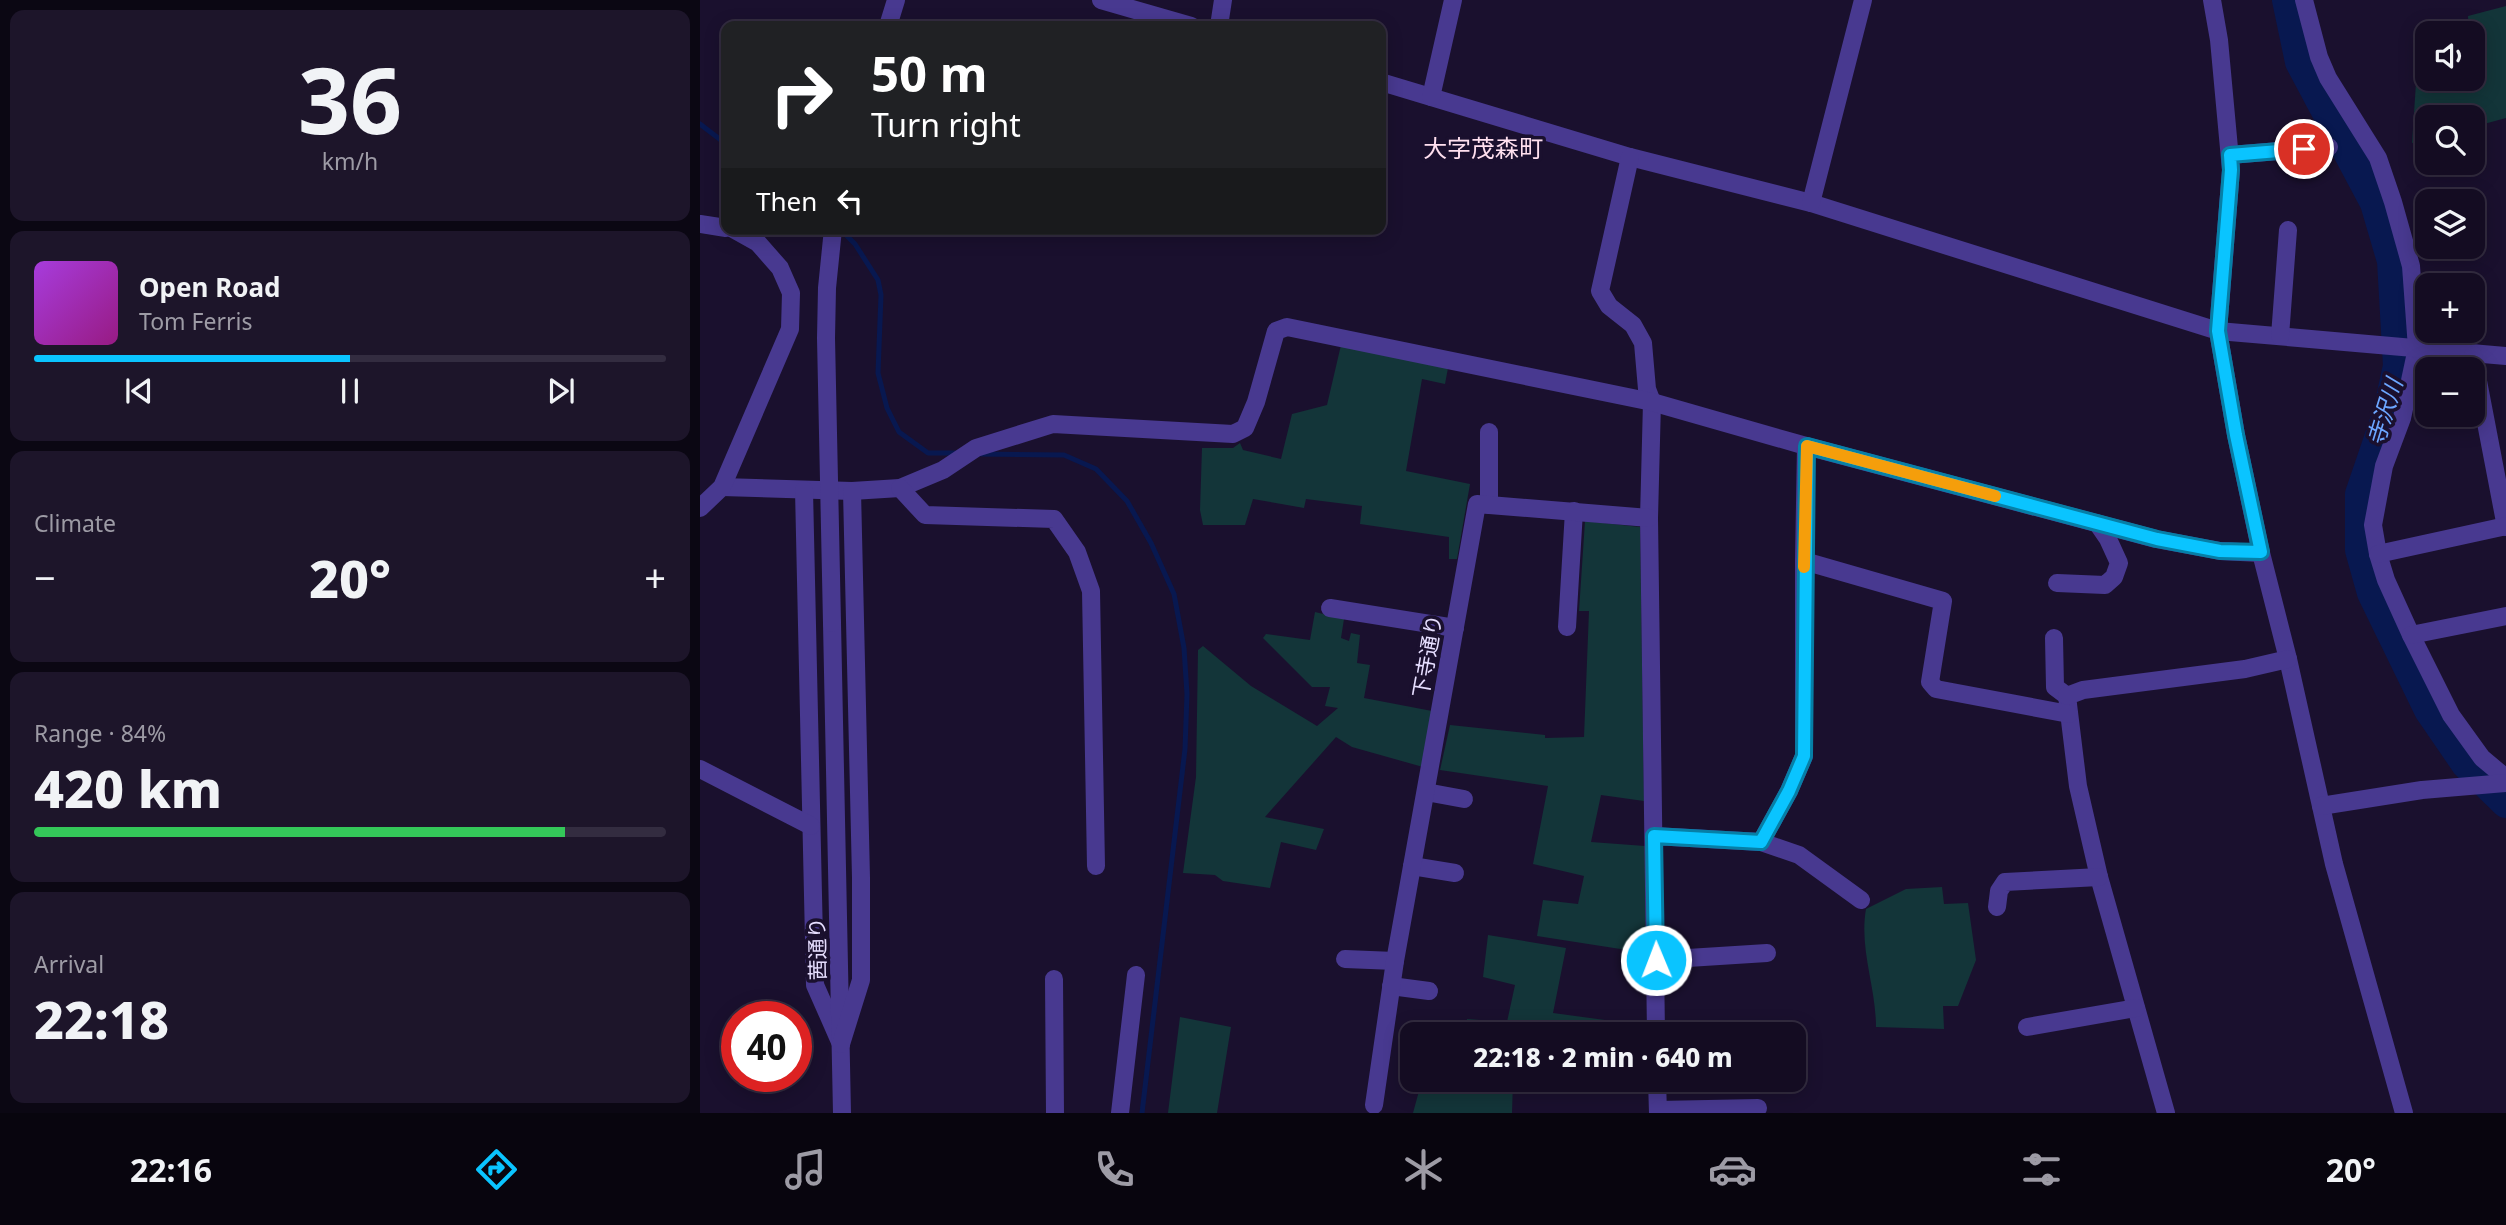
<!DOCTYPE html>
<meta charset="utf-8">
<style>
body{margin:0;font-family:"Noto Sans","Noto Sans JP",sans-serif;background:#1d152a;color:#f1f3f6;height:100vh;display:flex;flex-direction:column;font-size:26px;white-space:nowrap}
*{box-sizing:border-box;margin:0}
p{font-size:23px;color:#9d9ba5}
.icon{flex:none;width:38px;height:38px;fill:none;stroke:currentColor;stroke-width:2;stroke-linecap:round;stroke-linejoin:round}
.map{position:relative;flex:1;overflow:hidden}
.sheet{display:flex;flex-direction:column;gap:10px;padding:10px;background:#0b0713;width:700px}
.sheet>*{flex:none}
.top-card{position:absolute;left:21px;top:21px;width:665px;height:214px;border-radius:14px;box-shadow:0 4px 18px #0003,0 0 0 2px #332c40;background:#202124;color:#fff;overflow:hidden}
.controls{position:absolute;left:1715px;top:21px;display:grid;gap:14px}
.controls a{display:grid;place-items:center;width:70px;height:70px;border-radius:14px;background:#140c22;box-shadow:0 4px 18px #0003,0 0 0 2px #332c40;font-size:35px}
.speed{position:absolute;left:21px;top:1001px;display:flex;gap:14px;font-size:35px;font-weight:700;text-align:center}
.speed>*{display:grid;place-content:center;width:91px;height:91px;border-radius:50%;background:#140c22;box-shadow:0 4px 18px #0003,0 0 0 2px #332c40;line-height:1}
.speed .limit{border:10px solid #d22;background:#fff;color:#111}
.pin{position:absolute;display:grid;place-items:center;width:60px;height:60px;color:#fff;margin:-30px;border:4px solid #fff;border-radius:50%;box-shadow:0 2px 7px #0007}
.me{position:absolute;width:77px;margin:-38px;rotate:359deg;stroke-linejoin:round;filter:drop-shadow(0 0 5px #0008)}
.turn{display:flex;align-items:center;gap:24px;height:147px;padding:0 35px;font-size:32px}
.turn .icon{width:91px;height:91px;stroke-width:2.5}
.turn b{display:block;font-size:49px;line-height:60px}
.then{display:flex;align-items:center;height:66px;padding:0 35px;background:#0003;gap:14px;font-size:26px}
.big{font-size:52px;font-weight:800;line-height:1.1}
.sheet .card{flex:1;display:flex;flex-direction:column;justify-content:center;gap:10px;min-width:0;padding:0 24px;border-radius:14px;background:#1d152a}
.sheet .dial{align-items:center;gap:0}
.dial b{font-size:91px;line-height:1}
.song{display:flex;align-items:center;gap:21px}
.cover{width:84px;height:84px;border-radius:10px;background:linear-gradient(135deg,hsl(280 70% 55%),hsl(310 70% 35%))}
.played{height:7px;border-radius:4px;background:linear-gradient(90deg,#0ac4ff 50%,#332c40 50%)}
.keys{display:flex;justify-content:space-around;direction:ltr}
.heat{display:flex;justify-content:space-between;align-items:center;font-size:38px;direction:ltr}
.charge{height:10px;border-radius:5px;background:linear-gradient(90deg,#34c759 84%,#332c40 0)}
.trip{position:absolute;left:700px;top:1022px;width:406px;height:70px;border-radius:14px;background:#140c22;box-shadow:0 4px 18px #0003,0 0 0 2px #332c40;font-weight:800;line-height:70px;text-align:center}
.tabs{display:flex;height:112px;justify-content:space-around;align-items:center;background:#08050e;color:#9d9ba5}
.tabs .icon{width:49px;height:49px}
.tabs .active{color:#0ac4ff}
.tabs b{font-size:32px;color:#f1f3f6}
main{display:flex;flex:1;min-height:0}
.map>svg:first-child{display:block}
</style>
<main>
<section class="sheet">
<div class="card dial"><b>36</b><p>km/h</p></div>
<div class="card">
<div class="song"><i class="cover"></i><div><b>Open Road</b><p>Tom Ferris</p></div></div>
<div class="played"></div>
<div class="keys"><svg class="icon" aria-label="previous" viewBox="0 0 24 24"><path d="M18 5L8 12l10 7zM5 5v14"/></svg><svg class="icon" aria-label="pause" viewBox="0 0 24 24"><path d="M8 5v14M16 5v14"/></svg><svg class="icon" aria-label="next" viewBox="0 0 24 24"><path d="M6 5l10 7-10 7zM19 5v14"/></svg></div>
</div>
<div class="card"><p>Climate</p>
<div class="heat"><a>−</a><b class="big">20°</b><a>+</a></div>
</div>
<div class="card"><p>Range · 84%</p><b class="big">420 km</b><div class="charge"></div></div>
<div class="card"><p>Arrival</p><b class="big">22:18</b></div>
</section>
<div class="map">
<svg width="1806" height="1113" viewBox="0 0 1806 1113">
<rect width="100%" height="100%" fill="#1a102e"/>
<g fill="#133539">
<path d="M 1806,6 L 1806,118 L 1773,127 L 1773,117 L 1727,117 L 1727,139 L 1712,143 L 1717,68 L 1727,67 L 1727,79 L 1773,79 L 1773,33 L 1769,33 L 1768,16 Z"/>
<path d="M 641,345 L 748,368 L 745,384 L 722,379 L 706,471 L 770,484 L 757,559 L 749,559 L 749,537 L 660,524 L 662,506 L 606,499 L 604,508 L 553,499 L 545,525 L 503,525 L 500,510 L 502,448 L 533,448 L 540,443 L 543,450 L 581,459 L 592,414 L 627,405 Z"/>
<path d="M 885,521 L 940,527 L 944,801 L 901,795 L 891,842 L 945,846 L 946,953 L 837,936 L 843,900 L 878,904 L 884,876 L 833,864 L 848,786 L 740,770 L 750,725 L 845,735 L 845,738 L 884,737 L 889,611 L 879,611 Z"/>
<path d="M 615,612 L 644,619 L 641,638 L 649,641 L 651,633 L 660,635 L 657,663 L 670,665 L 664,698 L 732,711 L 723,767 L 652,747 L 636,737 L 565,817 L 624,829 L 616,850 L 581,842 L 570,888 L 523,881 L 515,875 L 483,873 L 496,777 L 498,650 L 503,646 L 551,686 L 617,726 L 638,708 L 625,706 L 630,687 L 612,687 L 563,638 L 566,634 L 610,640 Z"/>
<path d="M 1242,887 L 1244,904 L 1268,903 L 1276,960 L 1258,1006 L 1243,1006 L 1244,1029 L 1176,1027 C 1176,987 1159,949 1166,909 L 1206,889 Z"/>
<path d="M 788,935 L 866,948 L 853,1013 L 942,1025 L 942,1034 L 735,1034 L 738,1025 L 765,1034 L 767,1019 L 807,1022 L 815,985 L 783,977 Z"/>
<path d="M 480,1017 L 531,1027 L 517,1113 L 468,1113 Z"/>
<path d="M 722,1080 L 813,1080 L 812,1113 L 713,1113 Z"/>
</g>
<g fill="none" stroke-linecap="round" stroke-linejoin="round">
<g stroke="#081850" stroke-width="5">
<path d="M 0,124 L 26,144"/>
<path d="M 140,229 L 155,244 L 178,280 L 181,295 L 178,373 L 187,408 L 199,432 L 228,453 L 259,453"/>
<path d="M 279,454 L 364,455 L 396,469 L 427,501 L 451,543 L 474,594 L 484,648 L 487,694 L 485,749 L 442,1113"/>
</g>
<path stroke="#081850" stroke-width="30" d="M 1587,0 L 1600,62 L 1675,203 L 1692,261 L 1698,366 L 1688,412 L 1660,494 L 1660,550 L 1672,593 L 1729,710 L 1766,764 L 1806,803"/>
<g stroke="#483990" stroke-width="18">
<path d="M 401,0 L 491,26"/>
<path d="M 1512,0 L 1519,40 L 1531,170 L 1518,331 L 1536,435 L 1561,553 L 1588,659 L 1634,864 L 1704,1113"/>
<path d="M 1604,0 L 1619,57 L 1628,78 L 1678,158 L 1693,202 L 1711,266 L 1717,348 L 1702,418 L 1684,466 L 1673,525 L 1678,554 L 1686,580 L 1711,635 L 1751,715 L 1782,758 L 1806,778"/>
<path d="M 188,26 L 196,0"/>
<path d="M 519,26 L 523,0"/>
<path d="M 681,82 L 930,157 L 1111,203 L 1518,331 L 1806,356"/>
<path d="M 731,97 L 753,0"/>
<path d="M 1530,155 L 1629,147"/>
<path d="M 930,157 L 900,291 L 909,306 L 933,325 L 943,343 L 947,389 L 952,402 L 949,518 L 956,1034"/>
<path d="M 1111,203 L 1163,0"/>
<path d="M 0,224 L 26,228"/>
<path d="M 1580,336 L 1588,230"/>
<path d="M 1773,355 L 1806,527"/>
<path d="M 22,487 L 152,491 L 200,488 L 243,470 L 276,448 L 353,424 L 533,434 L 545,428 L 556,402 L 576,331 L 587,327 L 952,402 L 1106,446 L 1456,539 L 1520,551 L 1561,553"/>
<path d="M 200,488 L 225,515 L 354,519 L 377,552 L 391,591 L 396,866"/>
<path d="M 104,490 L 115,985 L 141,1044"/>
<path d="M 789,505 L 789,432"/>
<path d="M 0,508 L 22,487 L 90,329 L 91,293 L 80,268 L 58,243 L 33,229"/>
<path d="M 1678,554 L 1806,526"/>
<path d="M 1104,561 L 1106,446"/>
<path d="M 1357,583 L 1405,585 L 1414,577 L 1419,563 L 1408,539 L 1397,523"/>
<path d="M 630,608 L 755,628"/>
<path d="M 132,623 L 142,1113"/>
<path d="M 867,627 L 874,511"/>
<path d="M 1711,635 L 1806,616"/>
<path d="M 1354,638 L 1355,687 L 1367,696 L 1378,786 L 1399,877 L 1466,1113"/>
<path d="M 1367,696 L 1383,690 L 1545,669 L 1588,659"/>
<path d="M 0,769 L 111,826"/>
<path d="M 726,792 L 764,799"/>
<path d="M 1621,806 L 1722,790 L 1806,783"/>
<path d="M 954,836 L 1061,842 L 1089,791 L 1104,756 L 1104,561 L 1243,601 L 1230,682 L 1236,689 L 1369,714"/>
<path d="M 1061,842 L 1099,855 L 1161,900"/>
<path d="M 712,866 L 755,873"/>
<path d="M 1297,907 L 1299,891 L 1305,882 L 1399,877"/>
<path d="M 645,959 L 695,961"/>
<path d="M 956,960 L 1067,953"/>
<path d="M 354,979 L 355,1113"/>
<path d="M 691,986 L 729,991"/>
<path d="M 1327,1027 L 1436,1008"/>
<path d="M 141,1044 L 161,980 L 161,878 L 152,491"/>
<path d="M 957,1080 L 958,1113"/>
<path d="M 674,1105 L 695,961 L 777,504 L 949,518"/>
<path d="M 958,1110 L 1058,1108"/>
<path d="M 420,1113 L 436,975"/>
</g>
<path stroke="#483990" stroke-width="18" d="M 132,623 L 126,338 L 127,288 L 133,229"/>
</g>
<g fill="none" stroke-linecap="round" stroke-linejoin="round">
<defs>
<path id="route" d="M 956,960 L 954,836 L 1061,842 L 1089,791 L 1104,756 L 1107,446 L 1457,539 L 1520,551 L 1561,552 L 1536,435 L 1518,331 L 1531,170 L 1530,155 L 1604,149"/>
</defs>
<use href="#route" stroke="#067fa6" stroke-width="18"/>
<use href="#route" stroke="#0ac4ff" stroke-width="12"/>
<path stroke="#f59e0b" stroke-width="12" d="M 1104,567 L 1107,446 L 1295,496"/>
</g>
<g text-anchor="middle" dominant-baseline="central" stroke-width="7" stroke-linejoin="round" paint-order="stroke">
<g font-size="21" fill="#e6deff" stroke="#1a102e">
<text transform="translate(727 656) rotate(-80)">下寺通り</text>
<text transform="translate(117 949) rotate(-91)">茜通り</text>
</g>
<g font-size="23" font-style="italic" fill="#6ca6ff" stroke="#1a102e">
<text transform="translate(1684 412) rotate(-73)">寺沢川</text>
</g>
<g font-size="24" fill="#ffe0ef" stroke="#1a102e">
<text x="783" y="147">大字茂森町</text>
</g>
</g>
</svg>
<div class="controls">
<a><svg class="icon" aria-label="sound" viewBox="0 0 24 24"><path d="M4 9h4l5-4v14l-5-4H4zM17 9q2 3 0 6"/></svg></a>
<a><svg class="icon" aria-label="search" viewBox="0 0 24 24"><circle cx="10" cy="10" r="6"/><path d="M15 15l6 6"/></svg></a>
<a><svg class="icon" aria-label="layers" viewBox="0 0 24 24"><path d="M12 4l9 5-9 5-9-5zM3 14l9 5 9-5"/></svg></a>
<a>+</a>
<a>−</a>
</div>
<div class="speed"><div class="limit">40</div></div>
<div class="pin" style="left:1604px;top:149px;background:#d93025"><svg class="icon" aria-label="arrive" viewBox="0 0 24 24"><path d="M6 21V4h12l-3 4 3 4H6"/></svg></div>
<svg class="me" style="left:956px;top:960px" viewBox="-20 -20 40 40"><circle r="17" fill="#0ac4ff" stroke="#fff" stroke-width="3"/><path d="M0-11L8 9 0 5-8 9z" fill="#fff"/></svg>
<div class="trip">22:18 · 2 min · 640 m</div>
<div class="top-card">
<div class="turn"><svg class="icon" aria-label="right" viewBox="0 0 24 24"><path d="M7 20v-9h11M14 6l5 5-5 5"/></svg><div><b>50 m</b>Turn right</div></div>
<div class="then">Then<svg class="icon" aria-label="left" viewBox="0 0 24 24"><path d="M17 20v-9H6M10 6l-5 5 5 5"/></svg></div>
</div>
</div>
</main>
<nav class="tabs">
<b>22:16</b>
<svg class="icon active" aria-label="directions" viewBox="0 0 24 24"><path d="M12 3l9 9-9 9-9-9zM9 14v-3h6M13 9l2 2-2 2"/></svg>
<svg class="icon" aria-label="music" viewBox="0 0 24 24"><path d="M9 18V5l10-2v13"/><circle cx="6" cy="18" r="3"/><circle cx="16" cy="16" r="3"/></svg>
<svg class="icon" aria-label="phone" viewBox="0 0 24 24"><path d="M5 4h4l2 5-3 2q2 4 5 5l2-3 5 2v4C11 20 4 13 5 4z"/></svg>
<svg class="icon" aria-label="climate" viewBox="0 0 24 24"><path d="M12 3v18M4 7l16 10M4 17L20 7"/></svg>
<svg class="icon" aria-label="car" viewBox="0 0 24 24"><path d="M5 17H2v-5l4-1 3-4h7l3 4 3 1v5h-3M9 17h6M6 11h13"/><circle cx="7" cy="17" r="2"/><circle cx="17" cy="17" r="2"/></svg>
<svg class="icon" aria-label="filters" viewBox="0 0 24 24"><path d="M4 7h16M4 17h16"/><circle cx="9" cy="7" r="2"/><circle cx="15" cy="17" r="2"/></svg>
<b>20°</b>
</nav>
